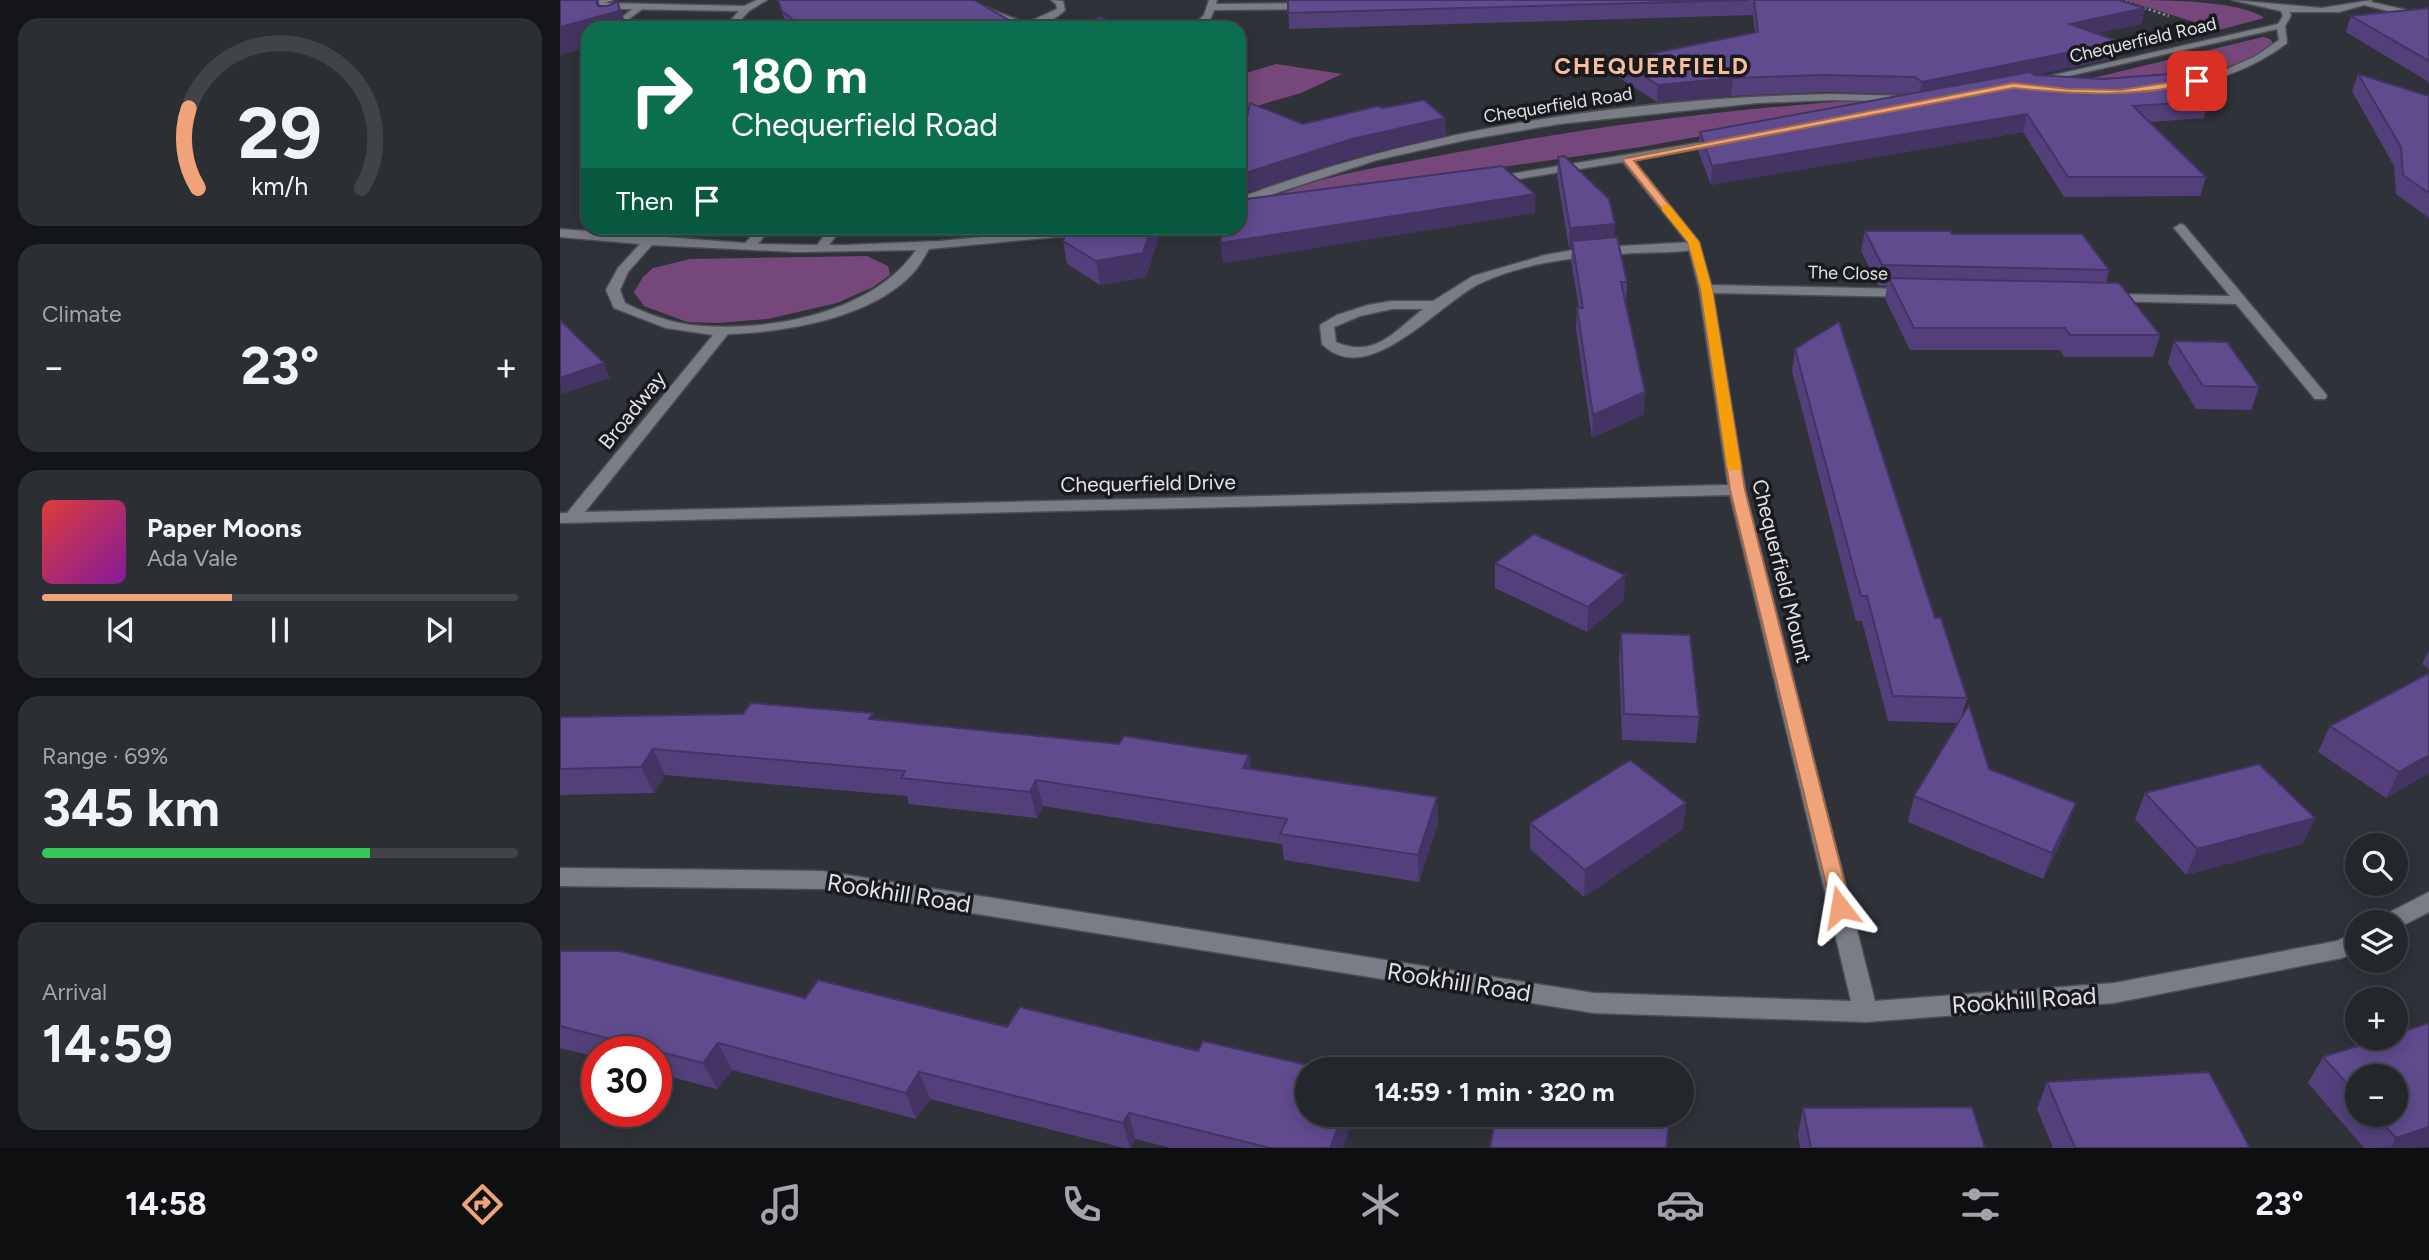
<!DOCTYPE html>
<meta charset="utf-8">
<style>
body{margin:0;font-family:Figtree,sans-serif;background:#2b2e33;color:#f1f3f6;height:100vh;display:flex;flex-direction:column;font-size:26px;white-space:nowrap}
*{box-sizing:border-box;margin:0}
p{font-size:23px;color:#a3a5a9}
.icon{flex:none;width:38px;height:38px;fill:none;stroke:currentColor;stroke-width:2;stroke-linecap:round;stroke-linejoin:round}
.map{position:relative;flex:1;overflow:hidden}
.side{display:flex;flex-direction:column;gap:18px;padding:18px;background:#131518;width:560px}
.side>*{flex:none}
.guide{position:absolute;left:21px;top:21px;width:665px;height:214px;border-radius:21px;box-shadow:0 4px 18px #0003,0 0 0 2px #404347;background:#0b6e4f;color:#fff;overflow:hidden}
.fabs{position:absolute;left:1785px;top:833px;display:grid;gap:14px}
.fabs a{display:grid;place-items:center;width:63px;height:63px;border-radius:50%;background:#23262b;box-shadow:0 4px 18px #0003,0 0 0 2px #404347;font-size:35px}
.speed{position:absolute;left:21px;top:1036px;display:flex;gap:14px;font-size:35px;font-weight:700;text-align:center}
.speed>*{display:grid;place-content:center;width:91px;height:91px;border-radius:50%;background:#23262b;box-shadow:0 4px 18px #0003,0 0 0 2px #404347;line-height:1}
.speed .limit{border:10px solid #d22;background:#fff;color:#111}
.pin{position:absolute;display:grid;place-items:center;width:60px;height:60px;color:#fff;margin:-30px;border-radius:14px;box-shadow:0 4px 10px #0006}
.me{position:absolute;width:77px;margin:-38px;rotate:346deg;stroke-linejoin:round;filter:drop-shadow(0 0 5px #0008)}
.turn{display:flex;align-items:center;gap:24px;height:147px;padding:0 35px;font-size:32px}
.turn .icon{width:91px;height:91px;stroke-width:2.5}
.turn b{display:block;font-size:49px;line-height:60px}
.then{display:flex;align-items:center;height:66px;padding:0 35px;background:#0003;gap:14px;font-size:26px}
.big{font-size:52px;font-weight:700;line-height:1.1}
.side .tile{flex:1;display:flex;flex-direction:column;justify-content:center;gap:10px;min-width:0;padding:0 24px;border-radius:21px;background:#2b2e33}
.side .dial{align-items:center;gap:0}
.dial svg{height:182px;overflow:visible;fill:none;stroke:#404347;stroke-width:7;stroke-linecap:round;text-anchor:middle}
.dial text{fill:#f1f3f6;stroke:none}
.song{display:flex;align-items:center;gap:21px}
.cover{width:84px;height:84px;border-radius:10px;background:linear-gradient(135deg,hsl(0 70% 55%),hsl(290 70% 35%))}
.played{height:7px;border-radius:4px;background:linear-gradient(90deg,#f0a378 40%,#404347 40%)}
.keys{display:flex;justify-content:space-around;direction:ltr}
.heat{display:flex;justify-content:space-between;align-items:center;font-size:38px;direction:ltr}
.charge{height:10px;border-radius:5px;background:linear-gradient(90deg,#34c759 69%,#404347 0)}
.trip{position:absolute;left:735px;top:1057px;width:399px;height:70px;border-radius:35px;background:#23262b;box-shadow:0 4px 18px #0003,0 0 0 2px #404347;font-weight:700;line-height:70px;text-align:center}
.menu{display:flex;height:112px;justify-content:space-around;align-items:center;background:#0e0f11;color:#a3a5a9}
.menu .icon{width:49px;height:49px}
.menu .active{color:#f0a378}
.menu b{font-size:32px;color:#f1f3f6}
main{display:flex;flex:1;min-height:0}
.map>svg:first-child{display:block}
</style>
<main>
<section class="side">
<div class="tile dial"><svg viewBox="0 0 100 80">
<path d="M14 69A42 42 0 1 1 86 69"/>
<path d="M14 69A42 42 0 0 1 10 34" stroke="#f0a378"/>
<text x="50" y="56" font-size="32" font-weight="700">29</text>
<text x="50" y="72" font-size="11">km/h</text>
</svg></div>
<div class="tile"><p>Climate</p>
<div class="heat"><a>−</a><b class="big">23°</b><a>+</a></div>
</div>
<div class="tile">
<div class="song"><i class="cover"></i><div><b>Paper Moons</b><p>Ada Vale</p></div></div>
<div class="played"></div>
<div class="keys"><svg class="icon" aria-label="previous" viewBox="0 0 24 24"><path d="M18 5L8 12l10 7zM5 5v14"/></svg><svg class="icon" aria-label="pause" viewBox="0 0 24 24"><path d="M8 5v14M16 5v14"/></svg><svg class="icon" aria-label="next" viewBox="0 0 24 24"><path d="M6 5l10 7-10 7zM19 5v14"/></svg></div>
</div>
<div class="tile"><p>Range · 69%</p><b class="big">345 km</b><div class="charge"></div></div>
<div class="tile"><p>Arrival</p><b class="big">14:59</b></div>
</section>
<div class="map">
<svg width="1869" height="1148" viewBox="0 0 1869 1148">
<rect width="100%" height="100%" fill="#2f3239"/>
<g fill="#76477a">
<path d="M 1565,0 C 1599,0 1680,0 1704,18 L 1659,30 Z"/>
<path d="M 1703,37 L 1710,39 L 1714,45 C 1657,83 1575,83 1508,84 Z"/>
<path d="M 716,64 L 782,74 L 741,93 L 683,110 L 679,108 L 679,75 Z"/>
<path d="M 1305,100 L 1334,101 L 1081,147 L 721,199 L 718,195 C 770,173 832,165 888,154 C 1026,127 1165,109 1305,100 Z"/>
<path d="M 307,256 L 328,266 L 330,275 L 313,287 L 277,303 L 208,319 L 158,323 L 127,322 L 84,306 L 74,292 L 83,277 L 93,268 L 130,259 Z"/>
</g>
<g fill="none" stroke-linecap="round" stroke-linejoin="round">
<defs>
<g id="service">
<path d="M 40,0 L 53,0 L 29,9 L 25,6 Z"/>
<path d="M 78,5 L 85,7 L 57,28 L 47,28 Z"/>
<path d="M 1134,242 L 1138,243 L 1138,249 C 1118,253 1095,252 1074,253 C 1024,256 969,261 923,282 C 880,301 809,391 762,344 L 760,325 L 777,315 L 808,305 L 832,301 L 873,301 L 913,276 L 985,255 L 1025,248 ZM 832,309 L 863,309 C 834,332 814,359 776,342 L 774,327 L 800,316 Z"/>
</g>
<g id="minor">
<path d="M 197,0 L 207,0 L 189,11 L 173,28 L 164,28 L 179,11 L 0,8 L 0,2 L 184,6 Z"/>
<path d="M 395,0 L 407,0 L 466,23 L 497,9 L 496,4 L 491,0 L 503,1 L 505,10 C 498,18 480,26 473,28 C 461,32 406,8 395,0 Z"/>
<path d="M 649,0 L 657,0 L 656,4 L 750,3 L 754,6 L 750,9 L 654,10 L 651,18 L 639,28 L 630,28 L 644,15 Z"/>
<path d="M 1672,0 L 1762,8 L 1812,0 L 1811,2 L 1869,15 L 1869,21 L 1804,5 L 1779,12 L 1730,12 L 1731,16 L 1725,26 L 1727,43 C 1693,69 1654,82 1611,89 L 1606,86 L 1667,69 L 1696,56 L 1719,40 L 1717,29 L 1473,84 L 1468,81 L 1718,24 L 1723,16 L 1721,11 Z"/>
<path d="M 1272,94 L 1348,96 L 1353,99 L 1348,102 L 1272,100 L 1197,103 L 999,124 L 906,140 L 817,160 L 679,205 L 679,198 C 865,127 1074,98 1272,94 Z"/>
<path d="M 1161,139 L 1165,140 L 1165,144 L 1073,160 L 1139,242 L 1151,285 L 1349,289 L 1356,293 L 1349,297 L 1153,293 L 1185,490 L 1315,1001 L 1554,983 L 1777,941 L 1797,931 L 1797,951 L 1782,958 L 1554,1003 L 1306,1022 L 1034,1013 L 262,889 L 0,886 L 0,868 L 262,871 L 1034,993 L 1291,1001 L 1170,495 L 0,523 L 0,513 L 7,513 L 153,335 L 106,328 L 54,308 L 46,290 L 58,268 L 80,244 L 0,237 L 0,229 L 185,243 L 199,228 L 211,228 L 198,244 L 257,245 L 270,228 L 282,228 L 269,245 L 284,245 L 379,241 L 517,228 L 555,228 L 549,232 L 369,249 C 364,257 360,265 354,272 C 313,318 226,332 168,334 L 25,512 L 1168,485 L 1139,289 L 1127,242 L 1063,162 L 933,183 L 927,180 L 933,177 ZM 92,245 L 237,252 L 356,250 C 312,315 203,333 131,325 C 108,322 85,313 65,303 L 60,290 L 68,272 Z"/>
<path d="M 1620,224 L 1624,225 L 1765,393 L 1767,396 L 1765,399 L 1755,399 L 1676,304 L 1544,301 L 1544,295 L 1549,294 L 1670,296 L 1614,228 Z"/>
<path d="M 1869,892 L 1869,912 L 1836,929 L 1836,922 L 1819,922 L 1822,916 Z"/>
</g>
</defs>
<use href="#service" stroke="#4c4e54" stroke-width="3"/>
<use href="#minor" stroke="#4c4e54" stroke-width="3"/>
<path stroke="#84878c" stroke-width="2.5" stroke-dasharray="2.5 2.5" stroke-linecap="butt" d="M 1560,0 L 1609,16"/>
<use href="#service" fill="#7a7d86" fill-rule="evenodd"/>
<use href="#minor" fill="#7a7d86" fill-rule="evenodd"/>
</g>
<g fill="#53407a" fill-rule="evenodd">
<path d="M 218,0 L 463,28 L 227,28 Z"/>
<path d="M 728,0 L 1558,0 L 1585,8 L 1581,24 L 1537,33 L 1560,42 L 1556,58 L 1474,75 L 1649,101 L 1644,118 L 1589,122 L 1646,177 L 1640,196 L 1504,197 L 1463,132 L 1151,185 L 1138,151 L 1140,132 L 1347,94 L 1262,92 L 1171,96 L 1097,102 L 1058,77 L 1059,60 L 1195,33 L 1193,15 L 729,29 Z"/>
<path d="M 1869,8 L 1869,82 L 1786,32 L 1791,16 Z"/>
<path d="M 1798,74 L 1869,96 L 1869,218 L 1836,194 L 1834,166 L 1792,91 Z"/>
<path d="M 998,157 L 1054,237 L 1067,282 L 1066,303 L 1084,414 L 1032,438 L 1016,329 L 1017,308 L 1019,308 L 1011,261 L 1012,248 L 1009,248 L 997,176 Z"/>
<path d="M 509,228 L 602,228 L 586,277 L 540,285 L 507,264 L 503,241 Z"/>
<path d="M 1305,231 L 1392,234 L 1549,270 L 1546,283 L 1600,335 L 1593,357 L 1504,357 L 1500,350 L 1350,350 L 1325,299 L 1327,286 L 1319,286 L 1301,251 Z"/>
<path d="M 1614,341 L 1699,387 L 1691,410 L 1636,409 L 1608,363 Z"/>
<path d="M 1235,349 L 1375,618 L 1407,698 L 1401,718 L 1429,769 L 1507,829 L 1483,879 L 1348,822 L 1354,796 L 1398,723 L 1328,721 L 1302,621 L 1296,621 L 1232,371 Z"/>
<path d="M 935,563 L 1064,600 L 1027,632 L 935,588 Z"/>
<path d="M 1061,633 L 1139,717 L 1136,743 L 1062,740 L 1059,658 Z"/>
<path d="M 1869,650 L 1869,669 L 1862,664 Z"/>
<path d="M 1869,673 L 1869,773 L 1826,798 L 1758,752 L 1770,726 Z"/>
<path d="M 0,717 L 315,720 L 559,744 L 689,755 L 691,769 L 877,797 L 878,823 L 859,882 L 724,860 L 722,844 L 483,806 L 477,818 L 349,804 L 347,796 L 105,775 L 94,793 L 0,795 Z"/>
<path d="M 1585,793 L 1755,818 L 1742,844 L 1626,875 L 1575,819 Z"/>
<path d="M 1126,803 L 1123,829 L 1024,897 L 970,849 L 970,823 Z"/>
<path d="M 0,951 L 783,1148 L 611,1148 L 575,1139 L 571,1148 L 564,1148 L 370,1099 L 356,1119 L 172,1070 L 157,1089 L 96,1073 L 96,1052 L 37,1052 L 37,1057 L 0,1048 Z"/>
<path d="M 1869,1023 L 1869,1147 L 1804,1148 L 1748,1083 L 1763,1057 ZM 1797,1076 L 1836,1115 L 1797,1115 Z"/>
<path d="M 1487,1082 L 1690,1148 L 1493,1148 L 1477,1109 Z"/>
<path d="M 1243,1108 L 1425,1148 L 1240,1148 L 1238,1134 Z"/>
</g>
<g fill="#433463">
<path d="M 38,0 L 43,15 L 58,1 L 67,28 L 28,28 L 28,47 L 0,55 L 0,27 Z"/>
<path d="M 1585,8 L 1581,24 L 1507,40 L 1510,24 Z"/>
<path d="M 1560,42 L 1556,58 L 1359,99 L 1362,82 Z"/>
<path d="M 1173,78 L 1171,96 L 1097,102 L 1098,85 Z"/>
<path d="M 1467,114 L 1463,132 L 1151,185 L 1152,166 Z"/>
<path d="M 885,118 L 886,136 L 793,158 L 679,195 L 679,175 L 792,139 Z"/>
<path d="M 975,194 L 975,213 L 663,263 L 660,243 Z"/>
<path d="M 1055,224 L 1054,244 L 1012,241 L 1012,248 L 1009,248 L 1010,228 Z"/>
<path d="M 591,228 L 602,228 L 586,277 L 540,285 L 536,261 Z"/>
<path d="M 44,363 L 50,378 L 1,394 L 0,378 Z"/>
<path d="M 1085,392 L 1084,414 L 1032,438 L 1033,415 Z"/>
<path d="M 1065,575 L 1064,600 L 1027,632 L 1028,607 Z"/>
<path d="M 93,749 L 105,775 L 94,793 L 81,767 Z"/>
<path d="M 689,755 L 693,781 L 683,768 Z"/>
<path d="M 1869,755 L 1869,773 L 1826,798 L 1839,772 Z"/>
<path d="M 476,780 L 483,806 L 477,818 L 470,792 Z"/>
<path d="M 877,797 L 878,823 L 859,882 L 858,855 Z"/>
<path d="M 1126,803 L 1123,829 L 1024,897 L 1025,870 Z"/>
<path d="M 1516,803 L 1507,829 L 1483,879 L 1492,853 Z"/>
<path d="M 1755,818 L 1742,844 L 1626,875 L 1637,849 Z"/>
<path d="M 158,1043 L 172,1070 L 157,1089 L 143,1063 Z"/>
<path d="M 359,1072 L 370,1099 L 356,1119 L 346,1093 Z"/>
<path d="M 569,1113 L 575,1139 L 571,1148 L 570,1148 L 563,1123 Z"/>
<path d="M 783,1115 L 795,1115 L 783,1148 L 770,1148 Z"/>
<path d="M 1869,1127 L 1869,1147 L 1830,1148 L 1836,1138 Z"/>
</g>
<g fill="#604b8e" stroke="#433463" stroke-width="2">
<path d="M 0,0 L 38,0 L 36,3 L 38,6 L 48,6 L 58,1 L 59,11 L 0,27 Z"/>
<path d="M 218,0 L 414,0 L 463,28 L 244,28 L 222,11 Z"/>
<path d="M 728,0 L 1188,0 L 728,13 Z"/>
<path d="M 1194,0 L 1558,0 L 1585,8 L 1510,24 L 1560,42 L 1362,82 L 1355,77 L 1264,75 L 1173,78 L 1098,85 L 1059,60 L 1198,32 Z"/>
<path d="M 1869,8 L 1869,61 L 1791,16 Z"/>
<path d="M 540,17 L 572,28 L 517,28 Z"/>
<path d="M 1470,72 L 1475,75 L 1543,79 L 1623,73 L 1649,101 L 1573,106 L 1646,177 L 1508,177 L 1467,114 L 1152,166 L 1140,132 Z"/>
<path d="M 1798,74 L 1869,96 L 1869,193 L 1843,175 L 1841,147 Z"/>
<path d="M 864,100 L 885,118 L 792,139 L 679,175 L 679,156 L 690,103 L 743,124 L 818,106 L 823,108 Z"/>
<path d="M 1004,156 L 1049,199 L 1055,224 L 1010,228 L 998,157 Z"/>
<path d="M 942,166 L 975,194 L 660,243 L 664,228 L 679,228 L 679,200 Z"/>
<path d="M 509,228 L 591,228 L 583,253 L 536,261 L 503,241 Z"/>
<path d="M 1305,231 L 1390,231 L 1392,234 L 1522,234 L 1549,270 L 1322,265 Z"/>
<path d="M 1057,237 L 1067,282 L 1061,282 L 1085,392 L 1033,415 L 1017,308 L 1023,308 L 1012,241 Z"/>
<path d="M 1329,278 L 1559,283 L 1600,335 L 1510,335 L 1505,328 L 1354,328 Z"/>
<path d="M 0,320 L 44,363 L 0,378 Z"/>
<path d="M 1279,322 L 1375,618 L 1381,618 L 1407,698 L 1333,696 L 1307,596 L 1301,596 L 1235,349 Z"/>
<path d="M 1614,341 L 1667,342 L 1699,387 L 1643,386 Z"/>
<path d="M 974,534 L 1065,575 L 1028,607 L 935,563 Z"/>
<path d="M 1061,633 L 1130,635 L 1139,717 L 1064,714 Z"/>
<path d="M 1869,673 L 1869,755 L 1839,772 L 1770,726 Z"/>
<path d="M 191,703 L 313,713 L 309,719 L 559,744 L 564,736 L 689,755 L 683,768 L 877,797 L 858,855 L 720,834 L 727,819 L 476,780 L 470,792 L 341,778 L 345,771 L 93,749 L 81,767 L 0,769 L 0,717 L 183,714 Z"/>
<path d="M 1409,705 L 1429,769 L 1516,803 L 1492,853 L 1354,796 Z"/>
<path d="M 1070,760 L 1126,803 L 1025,870 L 970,823 Z"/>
<path d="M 1699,764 L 1755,818 L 1637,849 L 1585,793 Z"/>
<path d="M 0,951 L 60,951 L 245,998 L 258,980 L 447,1027 L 460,1007 L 638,1051 L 643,1041 L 764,1069 L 747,1069 L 747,1115 L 783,1115 L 770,1148 L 710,1148 L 569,1113 L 563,1123 L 359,1072 L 346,1093 L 158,1043 L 143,1063 L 0,1026 Z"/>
<path d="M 1869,1023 L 1869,1127 L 1836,1138 L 1815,1115 L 1836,1115 L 1836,1076 L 1797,1076 L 1797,1095 L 1763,1057 L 1823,1038 L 1836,1038 L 1836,1034 Z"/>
<path d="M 947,1064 L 979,1069 L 946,1069 Z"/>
<path d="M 1649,1072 L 1690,1148 L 1515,1148 L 1487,1082 Z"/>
<path d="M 1412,1107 L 1425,1148 L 1251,1148 L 1243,1108 Z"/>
<path d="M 936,1115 L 1110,1115 L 1106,1148 L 930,1148 Z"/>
</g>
<path fill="#f0a378" stroke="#9c6a4e" stroke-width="2" d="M 1637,78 L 1640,79 L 1640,83 C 1573,97 1520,95 1453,88 L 1074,161 L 1139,242 L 1152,289 L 1185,490 L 1291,907 L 1288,913 L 1280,915 L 1273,913 L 1170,490 L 1141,289 L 1128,242 L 1062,159 L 1453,83 L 1508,89 L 1561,90 Z"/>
<path fill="#f59e0b" d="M 1102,205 L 1109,205 L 1139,242 L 1152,289 L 1181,467 L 1179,470 L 1169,470 L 1167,467 L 1141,289 L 1128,242 L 1102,210 Z"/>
<g text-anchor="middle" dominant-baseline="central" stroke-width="7" stroke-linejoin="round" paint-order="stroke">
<g font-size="18" fill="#e1e3e7" stroke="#191a1d">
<text transform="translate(1583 40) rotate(-13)">Chequerfield Road</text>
<text transform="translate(998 105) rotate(-9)">Chequerfield Road</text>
<text transform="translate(1288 273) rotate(1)">The Close</text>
</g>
<g font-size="21" fill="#e1e3e7" stroke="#191a1d">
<text transform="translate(72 410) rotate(-51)">Broadway</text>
<text transform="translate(588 483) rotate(-1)">Chequerfield Drive</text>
<text transform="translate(1222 571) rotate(76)">Chequerfield Mount</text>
</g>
<g font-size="23" font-weight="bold" letter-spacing="2" fill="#f7bd9d" stroke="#191a1d">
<text x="1092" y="66">CHEQUERFIELD</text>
</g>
<g font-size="24" fill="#e1e3e7" stroke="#191a1d">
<text transform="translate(339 893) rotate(9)">Rookhill Road</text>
<text transform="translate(899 982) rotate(9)">Rookhill Road</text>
<text transform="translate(1464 1000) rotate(-4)">Rookhill Road</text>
</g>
</g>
</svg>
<div class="fabs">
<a><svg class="icon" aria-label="search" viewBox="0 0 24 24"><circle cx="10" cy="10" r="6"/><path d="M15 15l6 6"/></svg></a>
<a><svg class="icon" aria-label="layers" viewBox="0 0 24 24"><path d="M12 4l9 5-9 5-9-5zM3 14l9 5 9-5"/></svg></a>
<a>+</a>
<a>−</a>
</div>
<div class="speed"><div class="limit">30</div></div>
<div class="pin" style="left:1637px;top:81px;background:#d93025"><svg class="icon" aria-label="arrive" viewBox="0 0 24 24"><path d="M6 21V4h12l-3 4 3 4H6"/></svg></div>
<svg class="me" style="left:1280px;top:907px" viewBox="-20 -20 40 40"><path d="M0-17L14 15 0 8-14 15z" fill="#f0a378" stroke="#fff" stroke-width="4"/></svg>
<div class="trip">14:59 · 1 min · 320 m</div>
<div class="guide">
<div class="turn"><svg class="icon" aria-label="right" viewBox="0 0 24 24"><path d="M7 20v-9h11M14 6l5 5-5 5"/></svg><div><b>180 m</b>Chequerfield Road</div></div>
<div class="then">Then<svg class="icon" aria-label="arrive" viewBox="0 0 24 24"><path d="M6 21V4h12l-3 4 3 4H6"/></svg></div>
</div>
</div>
</main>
<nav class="menu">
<b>14:58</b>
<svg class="icon active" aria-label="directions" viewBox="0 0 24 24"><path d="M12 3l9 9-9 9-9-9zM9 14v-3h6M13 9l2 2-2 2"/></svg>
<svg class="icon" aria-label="music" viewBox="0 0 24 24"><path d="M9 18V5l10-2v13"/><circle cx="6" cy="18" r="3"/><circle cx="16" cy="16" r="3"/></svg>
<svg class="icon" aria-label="phone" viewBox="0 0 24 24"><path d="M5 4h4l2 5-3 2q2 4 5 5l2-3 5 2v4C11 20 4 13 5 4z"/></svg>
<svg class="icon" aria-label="climate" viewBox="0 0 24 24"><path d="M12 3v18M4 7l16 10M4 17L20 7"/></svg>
<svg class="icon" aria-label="car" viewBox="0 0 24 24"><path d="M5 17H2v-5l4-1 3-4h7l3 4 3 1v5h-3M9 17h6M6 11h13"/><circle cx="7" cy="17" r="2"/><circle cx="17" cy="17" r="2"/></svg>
<svg class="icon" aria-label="filters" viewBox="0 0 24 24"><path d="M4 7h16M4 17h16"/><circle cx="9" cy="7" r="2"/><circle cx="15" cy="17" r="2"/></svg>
<b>23°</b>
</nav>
